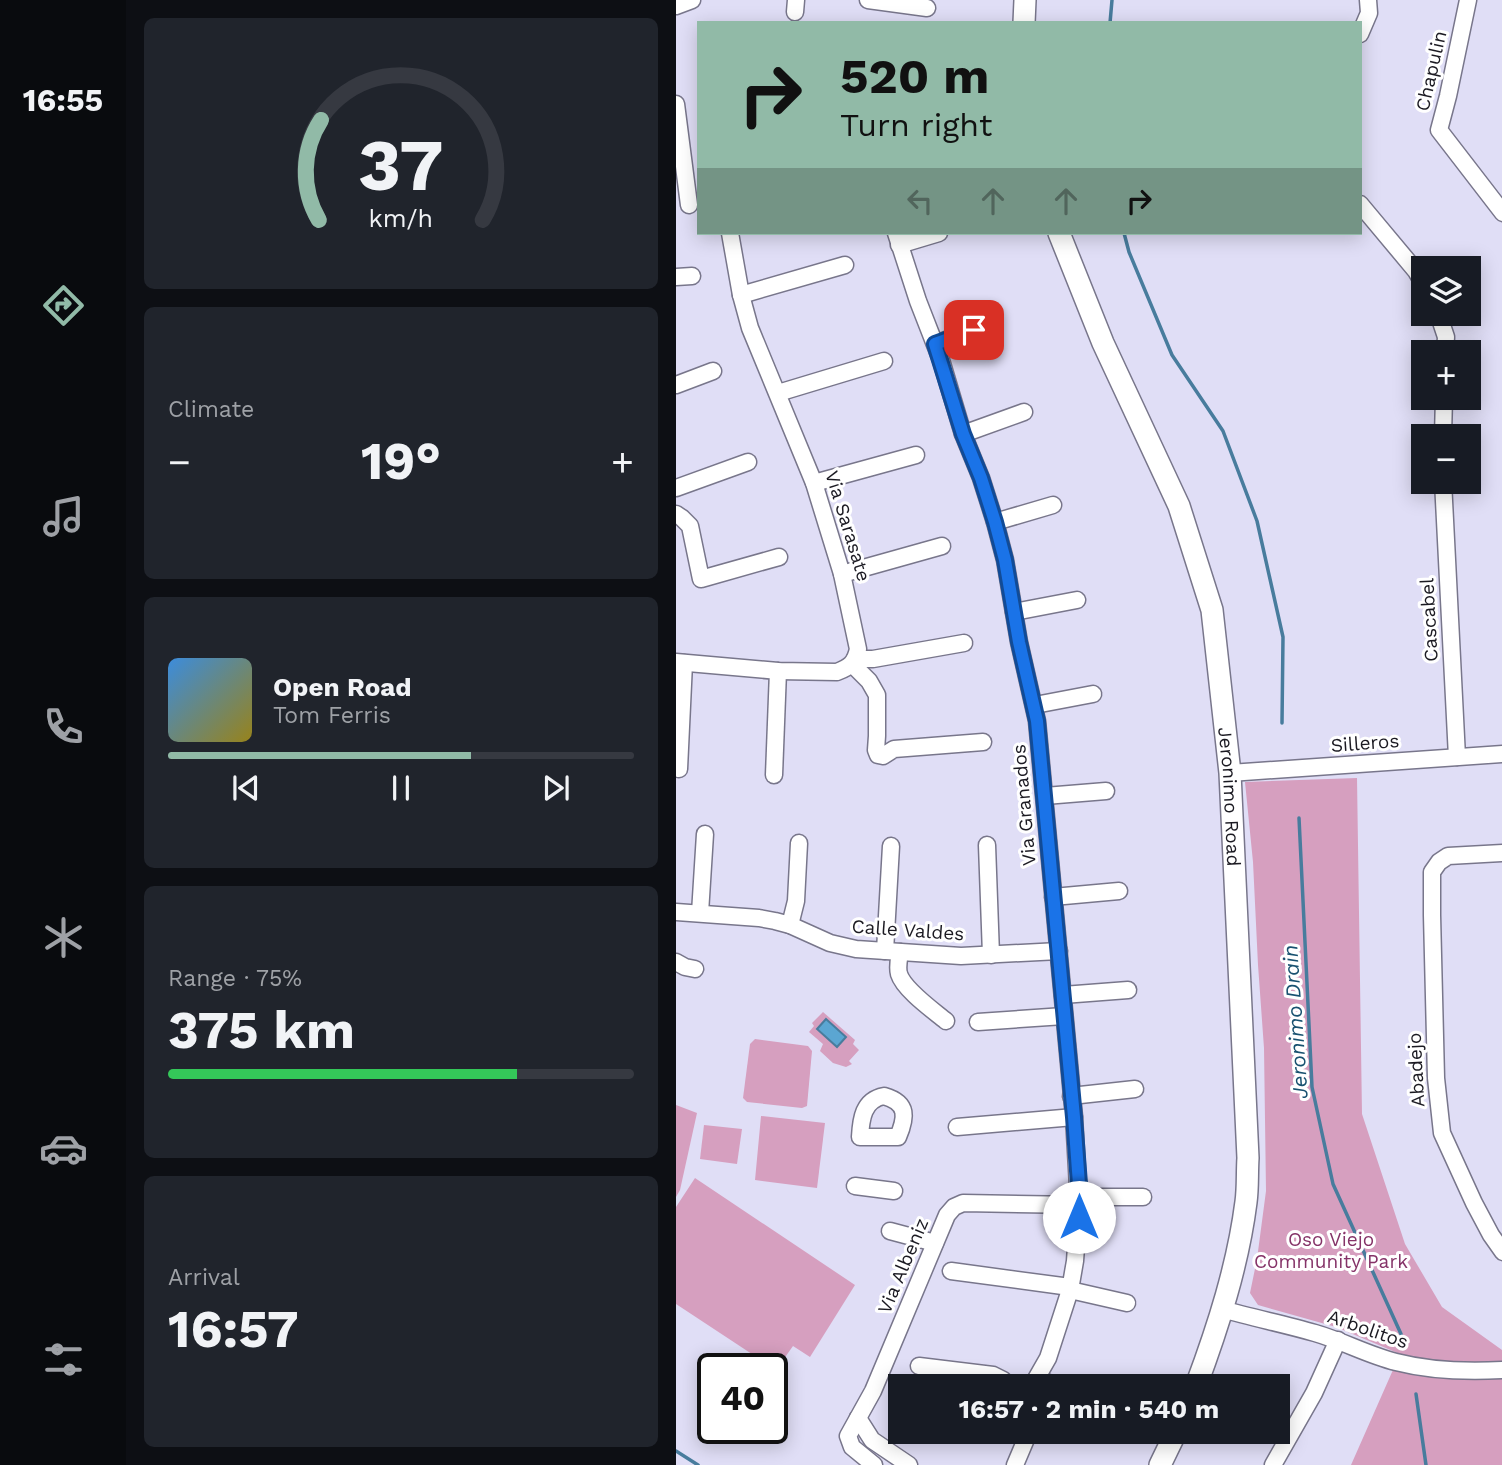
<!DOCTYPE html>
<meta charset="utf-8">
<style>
body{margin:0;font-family:"Work Sans",sans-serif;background:#20242c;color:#f1f3f6;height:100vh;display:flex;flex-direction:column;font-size:26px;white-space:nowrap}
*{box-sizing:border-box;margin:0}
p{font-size:23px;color:#9ea1a6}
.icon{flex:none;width:38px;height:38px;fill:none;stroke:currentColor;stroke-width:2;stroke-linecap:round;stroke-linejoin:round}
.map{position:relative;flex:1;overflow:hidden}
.drawer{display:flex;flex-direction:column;gap:18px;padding:18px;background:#0d0f14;width:550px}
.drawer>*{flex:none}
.guide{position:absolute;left:21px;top:21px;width:665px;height:214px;border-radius:0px;box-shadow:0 4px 18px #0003;background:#91baa7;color:#111;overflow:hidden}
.fabs{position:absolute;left:735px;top:256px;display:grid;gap:14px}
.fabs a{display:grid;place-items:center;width:70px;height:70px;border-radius:0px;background:#171b24;box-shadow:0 4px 18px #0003;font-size:35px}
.speed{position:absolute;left:21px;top:1353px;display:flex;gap:14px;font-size:35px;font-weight:700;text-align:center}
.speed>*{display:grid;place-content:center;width:91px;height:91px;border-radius:50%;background:#171b24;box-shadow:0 4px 18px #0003;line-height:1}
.speed .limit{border:4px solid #111;border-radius:10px;background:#fff;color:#111}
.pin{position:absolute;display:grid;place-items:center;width:60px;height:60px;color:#fff;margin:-30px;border-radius:14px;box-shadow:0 4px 10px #0006}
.me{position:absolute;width:77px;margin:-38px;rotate:0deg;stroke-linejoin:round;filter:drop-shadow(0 0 5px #0008)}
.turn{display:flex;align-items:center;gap:24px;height:147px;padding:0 28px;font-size:32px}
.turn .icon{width:91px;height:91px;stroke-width:2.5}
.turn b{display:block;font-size:49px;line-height:60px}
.lanes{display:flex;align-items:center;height:66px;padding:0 28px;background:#0003;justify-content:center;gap:35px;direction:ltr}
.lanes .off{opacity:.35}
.big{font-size:52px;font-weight:700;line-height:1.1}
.drawer .card{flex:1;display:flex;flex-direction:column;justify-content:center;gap:10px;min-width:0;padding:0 24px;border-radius:10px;background:#20242c}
.drawer .dial{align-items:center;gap:0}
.dial svg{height:182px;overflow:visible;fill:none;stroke:#363941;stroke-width:7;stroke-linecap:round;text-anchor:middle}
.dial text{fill:#f1f3f6;stroke:none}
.song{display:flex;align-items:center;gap:21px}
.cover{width:84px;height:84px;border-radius:10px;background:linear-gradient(135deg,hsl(210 70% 55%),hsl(50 70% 35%))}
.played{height:7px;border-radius:4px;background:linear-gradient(90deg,#91baa7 65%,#363941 65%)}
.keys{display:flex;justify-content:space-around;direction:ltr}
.heat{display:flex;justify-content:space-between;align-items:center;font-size:38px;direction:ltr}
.charge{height:10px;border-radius:5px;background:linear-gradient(90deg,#34c759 75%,#363941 0)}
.trip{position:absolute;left:212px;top:1374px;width:402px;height:70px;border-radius:0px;background:#171b24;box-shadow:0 4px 18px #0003;font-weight:700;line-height:70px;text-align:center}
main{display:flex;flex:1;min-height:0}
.dock{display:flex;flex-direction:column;width:126px;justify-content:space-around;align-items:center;background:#090b0e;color:#9ea1a6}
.dock .icon{width:49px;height:49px}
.dock .selected{color:#91baa7}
.dock b{font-size:32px;color:#f1f3f6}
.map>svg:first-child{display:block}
</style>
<main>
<nav class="dock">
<b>16:55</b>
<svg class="icon selected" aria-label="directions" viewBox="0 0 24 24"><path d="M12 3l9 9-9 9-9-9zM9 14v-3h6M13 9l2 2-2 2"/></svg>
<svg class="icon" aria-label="music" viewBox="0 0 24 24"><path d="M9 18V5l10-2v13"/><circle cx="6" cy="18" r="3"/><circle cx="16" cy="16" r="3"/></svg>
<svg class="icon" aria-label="phone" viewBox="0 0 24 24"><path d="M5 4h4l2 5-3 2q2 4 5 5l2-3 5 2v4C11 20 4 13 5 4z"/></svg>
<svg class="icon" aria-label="climate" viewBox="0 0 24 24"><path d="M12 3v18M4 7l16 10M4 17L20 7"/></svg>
<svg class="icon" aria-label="car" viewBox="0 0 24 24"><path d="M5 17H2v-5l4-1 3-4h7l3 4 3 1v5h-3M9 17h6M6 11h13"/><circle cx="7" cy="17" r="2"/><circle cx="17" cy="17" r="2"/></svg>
<svg class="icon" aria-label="filters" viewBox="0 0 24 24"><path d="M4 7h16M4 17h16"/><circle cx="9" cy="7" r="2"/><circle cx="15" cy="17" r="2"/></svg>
</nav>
<section class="drawer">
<div class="card dial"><svg viewBox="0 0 100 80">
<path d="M14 69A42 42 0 1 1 86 69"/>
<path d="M14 69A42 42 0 0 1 15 25" stroke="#91baa7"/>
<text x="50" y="56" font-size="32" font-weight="700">37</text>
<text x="50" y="72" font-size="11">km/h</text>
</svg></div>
<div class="card"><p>Climate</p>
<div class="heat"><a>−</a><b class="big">19°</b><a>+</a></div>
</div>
<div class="card">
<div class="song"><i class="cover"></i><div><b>Open Road</b><p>Tom Ferris</p></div></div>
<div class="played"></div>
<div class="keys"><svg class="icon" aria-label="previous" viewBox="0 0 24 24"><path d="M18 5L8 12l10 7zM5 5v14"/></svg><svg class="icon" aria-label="pause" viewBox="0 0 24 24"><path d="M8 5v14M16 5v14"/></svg><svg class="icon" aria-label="next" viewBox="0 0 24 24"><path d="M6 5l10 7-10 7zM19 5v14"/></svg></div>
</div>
<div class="card"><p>Range · 75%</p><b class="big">375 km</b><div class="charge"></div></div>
<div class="card"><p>Arrival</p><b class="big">16:57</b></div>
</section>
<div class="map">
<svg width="827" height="1465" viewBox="0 0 827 1465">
<rect width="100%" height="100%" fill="#e0def6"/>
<g fill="#d69fbf">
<path d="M 681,778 L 686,1114 L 729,1244 L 766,1307 L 826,1350 L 826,1465 L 675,1465 L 724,1354 L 660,1327 L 582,1305 L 574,1293 L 581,1259 L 590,1191 L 588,1048 L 582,965 L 577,862 L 569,782 Z"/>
<path d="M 147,1012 L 179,1040 L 177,1044 L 183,1050 L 173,1061 L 176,1064 L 170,1067 L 157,1063 L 144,1051 L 147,1044 L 133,1032 L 138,1026 L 136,1023 Z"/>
<path d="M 79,1039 L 132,1046 L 136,1051 L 131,1106 L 126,1108 L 71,1102 L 67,1098 L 74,1044 Z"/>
<path d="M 0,1105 L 21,1113 L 4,1190 L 0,1197 Z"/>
<path d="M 85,1116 L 149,1123 L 141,1188 L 79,1180 Z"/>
<path d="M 28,1125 L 66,1129 L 61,1164 L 24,1159 Z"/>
<path d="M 19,1178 L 179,1285 L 134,1357 L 117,1346 L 100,1370 L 0,1304 L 0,1207 Z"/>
</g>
<path fill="#5ba6d2" stroke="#487c9d" stroke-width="2" d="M 150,1019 L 170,1037 L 161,1047 L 141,1029 Z"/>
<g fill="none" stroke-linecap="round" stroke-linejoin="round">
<g stroke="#487c9d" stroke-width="3.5">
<path d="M 434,23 L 436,0"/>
<path d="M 448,233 L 453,252 L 496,355 L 547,431 L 581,521 L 607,637 L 606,723"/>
<path d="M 623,818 L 636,1087 L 657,1184 L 725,1334"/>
<path d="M 740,1394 L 750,1465"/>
<path d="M 0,1451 L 22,1465"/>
</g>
<defs>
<g id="minor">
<path d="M 192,0 L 251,8"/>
<path d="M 792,0 L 772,96 L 763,130 L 827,213"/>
<path d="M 0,6 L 16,0"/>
<path d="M 119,12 L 120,0"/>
<path d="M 684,34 L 693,13 L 692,0"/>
<path d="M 0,104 L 13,205"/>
<path d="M 684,204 L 740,271 L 747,283"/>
<path d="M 220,233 L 242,301 L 265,360 L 287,434 L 305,478 L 319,522 L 329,560 L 343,642 L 361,721 L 398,1117 L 403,1205 L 399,1261 L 394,1290 L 372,1358 L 356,1386"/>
<path d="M 223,245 L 263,233"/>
<path d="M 0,277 L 16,276"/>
<path d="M 65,295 L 169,265"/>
<path d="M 762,313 L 770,337 L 769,352"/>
<path d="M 259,344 L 317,323"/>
<path d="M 0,385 L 37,371"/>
<path d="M 102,393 L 208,361"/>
<path d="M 287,434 L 348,412"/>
<path d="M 767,436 L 768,397"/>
<path d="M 767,481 L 781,757"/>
<path d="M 138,483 L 240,455"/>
<path d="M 0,488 L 72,462"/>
<path d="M 0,514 L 6,518 L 14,526 L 25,579 L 103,557"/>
<path d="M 319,522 L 377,505"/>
<path d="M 166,574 L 266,546"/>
<path d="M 338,612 L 401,600"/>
<path d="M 179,659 L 197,659 L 288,643"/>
<path d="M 0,662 L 102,671 L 161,672 C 174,667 179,663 182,649 L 166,574 L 138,483 L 74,328 L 65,295 L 54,233"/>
<path d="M 176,664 L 193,681 L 201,695 L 201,736 L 200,750 L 202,755 L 207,756 L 218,749 L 307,742"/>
<path d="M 359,705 L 417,694"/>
<path d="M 3,769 L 8,663"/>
<path d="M 554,773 L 827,754"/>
<path d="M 98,775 L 102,671"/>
<path d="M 369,796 L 430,791"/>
<path d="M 311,845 L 315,955"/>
<path d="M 827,853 L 772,856 L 763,862 L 756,872 L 756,915 L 760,1078 L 766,1133 L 798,1203 L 815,1235 L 827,1252"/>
<path d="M 377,897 L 443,891"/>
<path d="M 0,912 L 83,918 L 99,921 L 114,925 L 154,943 L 180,949 L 285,956 L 383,951"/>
<path d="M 24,913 L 29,834"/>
<path d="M 114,925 L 120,901 L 123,843"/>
<path d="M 209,951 L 215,846"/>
<path d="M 224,952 C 223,959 221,967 223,974 C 228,990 258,1011 270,1021"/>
<path d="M 0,962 L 9,967 L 19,969"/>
<path d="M 387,995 L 452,990"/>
<path d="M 302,1022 L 388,1016"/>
<path d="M 208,1096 C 233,1103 230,1118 222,1137 L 184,1137 C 185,1119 187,1100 208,1096 Z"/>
<path d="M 395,1096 L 459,1089"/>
<path d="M 281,1127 L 398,1117"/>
<path d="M 179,1186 L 218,1191"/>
<path d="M 403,1197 L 467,1197"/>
<path d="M 214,1231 L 259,1243"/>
<path d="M 275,1271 L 394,1287"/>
<path d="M 394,1290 L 451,1303"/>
<path d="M 546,1309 C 577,1318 608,1324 639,1333 C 667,1341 692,1355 720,1362 C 755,1371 791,1372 827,1370"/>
<path d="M 243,1366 L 317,1375 L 327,1380 L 333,1386"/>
<path d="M 361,1378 L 379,1386"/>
<path d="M 182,1418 L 196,1440 L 233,1465"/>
<path d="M 198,1465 L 176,1447 L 172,1436 L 197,1391 L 271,1215 L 278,1207 L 287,1203 L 403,1205"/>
<path d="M 339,1465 L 353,1432"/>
<path d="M 597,1465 L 638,1393 L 662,1340"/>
</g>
<g id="major">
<path d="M 348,23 L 349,0"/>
<path id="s1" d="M 383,233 L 427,343 L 503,506 L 536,610 L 554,773 L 572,1158 C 571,1173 572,1188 570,1202 C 562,1265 542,1327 520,1386"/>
<path d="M 484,1465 L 500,1432"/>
</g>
</defs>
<use href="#minor" stroke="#78768b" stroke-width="19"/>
<use href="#major" stroke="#78768b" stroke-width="24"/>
<use href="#minor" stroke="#fff" stroke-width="16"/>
<use href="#major" stroke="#fff" stroke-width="21"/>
</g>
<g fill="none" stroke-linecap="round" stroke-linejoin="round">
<defs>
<path id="route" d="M 298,330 L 259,344 L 287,434 L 305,478 L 319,522 L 329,560 L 343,642 L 361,721 L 398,1117 L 403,1184 L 403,1217"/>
</defs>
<use href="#route" stroke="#114b97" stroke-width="18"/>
<use href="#route" stroke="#1a73e8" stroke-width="12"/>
</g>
<g text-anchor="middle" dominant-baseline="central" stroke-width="6" stroke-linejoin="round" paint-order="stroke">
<g font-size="19" fill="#1b1a22" stroke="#fff">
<text transform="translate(755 71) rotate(-77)">Chapulin</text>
<text transform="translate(172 526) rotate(73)">Via Sarasate</text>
<text transform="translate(753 620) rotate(-93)">Cascabel</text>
<text transform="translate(689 743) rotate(-4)">Silleros</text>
<text stroke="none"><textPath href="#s1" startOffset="595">Jeronimo Road</textPath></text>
<text transform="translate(348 805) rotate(-95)">Via Granados</text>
<text transform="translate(232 930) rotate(4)">Calle Valdes</text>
<text transform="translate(740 1070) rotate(-93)">Abadejo</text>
<text transform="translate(227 1266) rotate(-67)">Via Albeniz</text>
<text transform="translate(692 1329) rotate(19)">Arbolitos</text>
</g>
<g font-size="19" fill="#853368" stroke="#fff">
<text x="655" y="1239">Oso Viejo<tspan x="655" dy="22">Community Park</tspan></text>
</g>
<g font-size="21" font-style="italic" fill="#185170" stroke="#fff">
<text transform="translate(619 1022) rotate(-94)">Jeronimo Drain</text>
</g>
</g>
</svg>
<div class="fabs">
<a><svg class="icon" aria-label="layers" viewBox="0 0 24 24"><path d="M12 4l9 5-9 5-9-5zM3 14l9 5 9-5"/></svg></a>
<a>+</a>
<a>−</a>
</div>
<div class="speed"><div class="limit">40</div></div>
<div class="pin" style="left:298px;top:330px;background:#d93025"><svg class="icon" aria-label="arrive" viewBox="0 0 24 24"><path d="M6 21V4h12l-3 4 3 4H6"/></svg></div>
<svg class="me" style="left:403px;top:1217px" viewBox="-20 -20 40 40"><circle r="19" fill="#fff"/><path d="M0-13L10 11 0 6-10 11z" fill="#1a73e8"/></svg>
<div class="trip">16:57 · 2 min · 540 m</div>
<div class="guide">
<div class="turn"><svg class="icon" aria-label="right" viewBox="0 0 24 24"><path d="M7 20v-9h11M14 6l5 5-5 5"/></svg><div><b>520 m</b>Turn right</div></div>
<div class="lanes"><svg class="icon off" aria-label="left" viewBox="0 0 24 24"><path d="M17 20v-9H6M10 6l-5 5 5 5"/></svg><svg class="icon off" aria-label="ahead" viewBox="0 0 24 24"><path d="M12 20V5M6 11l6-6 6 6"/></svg><svg class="icon off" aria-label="ahead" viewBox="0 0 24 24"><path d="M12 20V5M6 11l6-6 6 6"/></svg><svg class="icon" aria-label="right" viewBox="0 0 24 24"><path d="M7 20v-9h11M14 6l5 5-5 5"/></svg></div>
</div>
</div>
</main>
